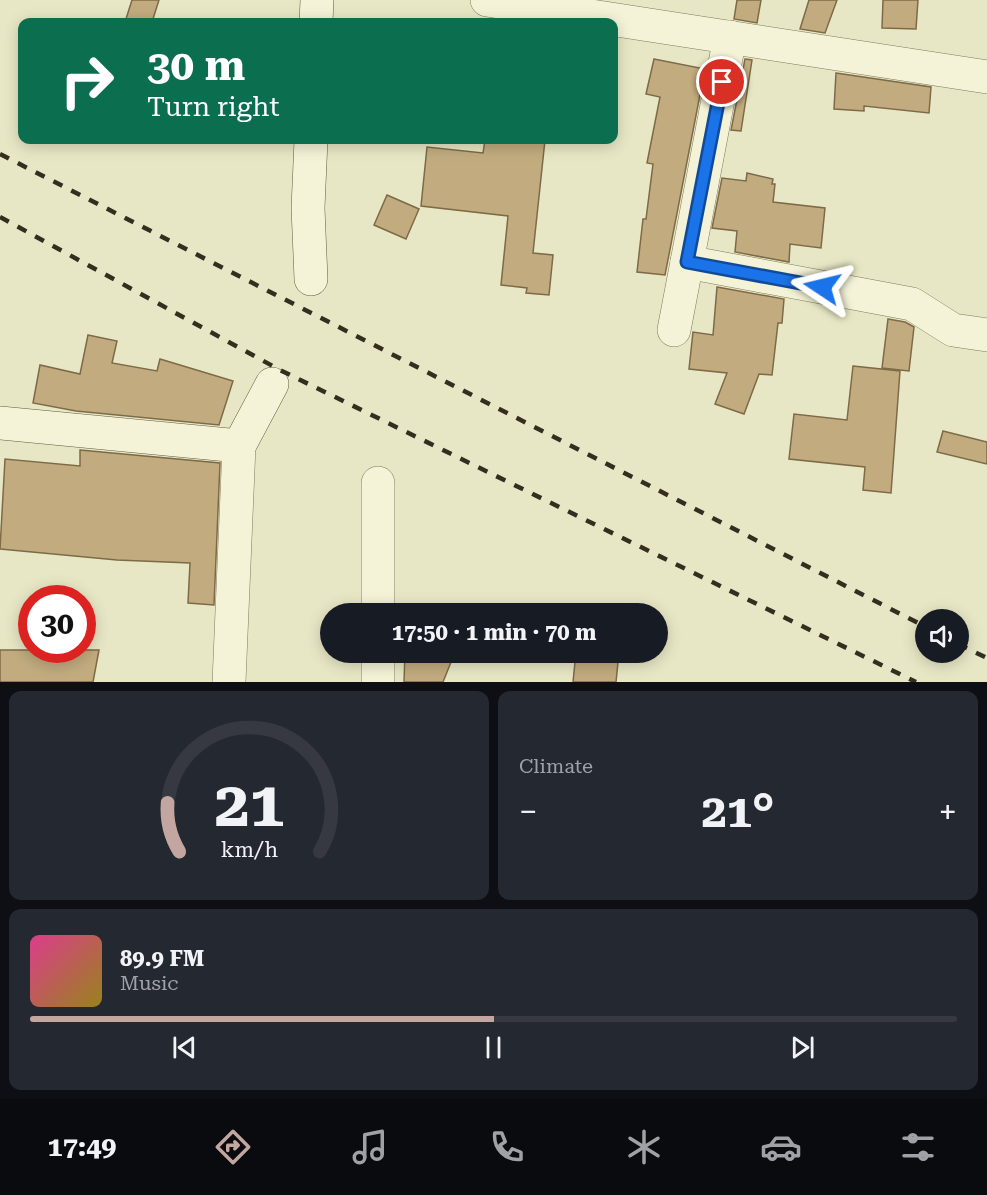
<!DOCTYPE html>
<meta charset="utf-8">
<style>
body{margin:0;font-family:"Roboto Serif",serif;background:#242831;color:#f1f3f6;height:100vh;display:flex;flex-direction:column;font-size:22px;white-space:nowrap}
*{box-sizing:border-box;margin:0}
p{font-size:20px;color:#9ea1a6}
.icon{flex:none;width:33px;height:33px;fill:none;stroke:currentColor;stroke-width:2;stroke-linecap:round;stroke-linejoin:round}
.map{position:relative;height:682px;overflow:hidden}
.panel{display:flex;flex-direction:column;gap:9px;padding:9px;background:#0d0f14;flex:1}
.panel>*{flex:none}
.top-card{position:absolute;left:18px;top:18px;width:600px;height:126px;border-radius:12px;box-shadow:0 3px 15px #0003;background:#0b6e4f;color:#fff;overflow:hidden}
.fabs{position:absolute;left:915px;top:609px;display:grid;gap:12px}
.fabs a{display:grid;place-items:center;width:54px;height:54px;border-radius:50%;background:#171b24;box-shadow:0 3px 15px #0003;font-size:30px}
.speed{position:absolute;left:18px;top:585px;display:flex;gap:12px;font-size:30px;font-weight:700;text-align:center}
.speed>*{display:grid;place-content:center;width:78px;height:78px;border-radius:50%;background:#171b24;box-shadow:0 3px 15px #0003;line-height:1}
.speed .limit{border:9px solid #d22;background:#fff;color:#111}
.pin{position:absolute;display:grid;place-items:center;width:51px;height:51px;color:#fff;margin:-26px;border:3px solid #fff;border-radius:50%;box-shadow:0 2px 6px #0007}
.me{position:absolute;width:66px;margin:-33px;rotate:280deg;stroke-linejoin:round;filter:drop-shadow(0 0 4px #0008)}
.turn{display:flex;align-items:center;gap:21px;height:126px;padding:0 30px;font-size:27px}
.turn .icon{width:78px;height:78px;stroke-width:2.5}
.turn b{display:block;font-size:42px;line-height:51px}
.big{font-size:45px;font-weight:700;line-height:1.1}
.panel .widget{flex:1;display:flex;flex-direction:column;justify-content:center;gap:9px;min-width:0;padding:0 21px;border-radius:12px;background:#242831}
.panel .dial{align-items:center;gap:0}
.dial svg{height:156px;overflow:visible;fill:none;stroke:#363941;stroke-width:7;stroke-linecap:round;text-anchor:middle}
.dial text{fill:#f1f3f6;stroke:none}
.song{display:flex;align-items:center;gap:18px}
.cover{width:72px;height:72px;border-radius:9px;background:linear-gradient(135deg,hsl(330 70% 55%),hsl(50 70% 35%))}
.played{height:6px;border-radius:3px;background:linear-gradient(90deg,#c2a69f 50%,#363941 50%)}
.keys{display:flex;justify-content:space-around;direction:ltr}
.heat{display:flex;justify-content:space-between;align-items:center;font-size:33px;direction:ltr}
.panel .tiles{flex:1;display:grid;gap:9px;grid-template-columns:1fr 1fr}
.widget:last-child{grid-column:span 2}
.trip{position:absolute;left:320px;top:603px;width:348px;height:60px;border-radius:30px;background:#171b24;box-shadow:0 3px 15px #0003;font-weight:700;line-height:60px;text-align:center}
.menu{display:flex;height:96px;justify-content:space-around;align-items:center;background:#090b0e;color:#9ea1a6}
.menu .icon{width:42px;height:42px}
.menu .on{color:#c2a69f}
.menu b{font-size:27px;color:#f1f3f6}
.map>svg:first-child{display:block}
</style>
<div class="map">
<svg width="987" height="682" viewBox="0 0 987 682">
<rect width="100%" height="100%" fill="#e8e7c5"/>
<g fill="#c2ac7f" stroke="#7d6a46" stroke-width="1.5">
<path d="M 132,0 L 159,0 L 152,22 L 125,22 Z"/>
<path d="M 737,0 L 761,0 L 757,23 L 734,19 Z"/>
<path d="M 809,0 L 837,0 L 825,33 L 800,29 Z"/>
<path d="M 883,0 L 918,0 L 916,29 L 882,28 Z"/>
<path d="M 654,59 L 705,69 L 665,275 L 637,272 L 643,219 L 646,219 L 653,164 L 647,163 L 660,97 L 646,94 Z"/>
<path d="M 745,59 L 752,60 L 741,131 L 731,130 Z"/>
<path d="M 836,73 L 931,87 L 929,113 L 864,106 L 864,111 L 834,109 Z"/>
<path d="M 485,140 L 545,140 L 533,253 L 553,255 L 549,295 L 526,293 L 527,288 L 501,285 L 508,216 L 421,206 L 427,147 L 483,153 Z"/>
<path d="M 747,173 L 773,179 L 772,184 L 775,184 L 773,202 L 825,208 L 821,248 L 790,244 L 789,262 L 735,252 L 737,231 L 712,228 L 722,178 L 746,181 Z"/>
<path d="M 387,195 L 419,209 L 406,239 L 374,225 Z"/>
<path d="M 717,287 L 784,299 L 782,323 L 778,323 L 772,375 L 759,374 L 744,414 L 715,404 L 727,373 L 689,369 L 693,332 L 713,335 Z"/>
<path d="M 888,319 L 905,322 L 914,327 L 909,371 L 882,368 Z"/>
<path d="M 88,335 L 117,341 L 112,363 L 157,371 L 160,359 L 233,381 L 219,425 L 76,411 L 33,403 L 40,365 L 80,374 Z"/>
<path d="M 853,366 L 900,371 L 891,493 L 863,490 L 865,467 L 789,459 L 794,414 L 847,420 Z"/>
<path d="M 943,431 L 987,442 L 987,464 L 937,452 Z"/>
<path d="M 80,450 L 220,463 L 214,605 L 188,603 L 190,563 L 117,560 L 0,549 L 5,459 L 80,466 Z"/>
<path d="M 407,606 L 471,611 L 407,614 Z"/>
<path d="M 0,650 L 99,650 L 93,682 L 0,682 Z"/>
<path d="M 405,652 L 455,652 L 443,682 L 404,682 Z"/>
<path d="M 576,652 L 619,652 L 616,682 L 573,682 Z"/>
</g>
<g fill="none" stroke-linecap="round" stroke-linejoin="round">
<defs>
<g id="street">
<path d="M 487,0 L 987,77"/>
<path d="M 687,262 L 912,304 L 953,330 L 987,335"/>
<path d="M 674,330 L 730,37"/>
<path d="M 378,614 L 378,483"/>
<path d="M 229,682 L 239,446"/>
<path d="M 378,682 L 378,652"/>
</g>
<g id="secondary">
<path d="M 316,22 L 317,0"/>
<path d="M 311,279 L 308,208 L 311,140"/>
<path d="M 0,423 L 239,446 L 272,384"/>
</g>
</defs>
<use href="#street" stroke="#81795d" stroke-width="34"/>
<use href="#secondary" stroke="#635a40" stroke-width="34"/>
<use href="#street" stroke="#f4f3d7" stroke-width="33"/>
<use href="#secondary" stroke="#f4f3d7" stroke-width="33"/>
<g stroke="#332e1f" stroke-width="4.5" stroke-dasharray="10 10" stroke-linecap="butt">
<path d="M 0,154 L 926,627"/>
<path d="M 0,217 L 280,370 L 916,682"/>
<path d="M 958,644 L 987,658"/>
</g>
</g>
<g fill="none" stroke-linecap="round" stroke-linejoin="round">
<defs>
<path id="route" d="M 722,82 L 687,262 L 822,287"/>
</defs>
<use href="#route" stroke="#114b97" stroke-width="15"/>
<use href="#route" stroke="#1a73e8" stroke-width="10"/>
</g>
</svg>
<div class="fabs">
<a><svg class="icon" aria-label="sound" viewBox="0 0 24 24"><path d="M4 9h4l5-4v14l-5-4H4zM17 9q2 3 0 6"/></svg></a>
</div>
<div class="speed"><div class="limit">30</div></div>
<div class="pin" style="left:722px;top:82px;background:#d93025"><svg class="icon" aria-label="arrive" viewBox="0 0 24 24"><path d="M6 21V4h12l-3 4 3 4H6"/></svg></div>
<svg class="me" style="left:822px;top:287px" viewBox="-20 -20 40 40"><path d="M0-17L14 15 0 8-14 15z" fill="#1a73e8" stroke="#fff" stroke-width="4"/></svg>
<div class="trip">17:50 · 1 min · 70 m</div>
<div class="top-card">
<div class="turn"><svg class="icon" aria-label="right" viewBox="0 0 24 24"><path d="M7 20v-9h11M14 6l5 5-5 5"/></svg><div><b>30 m</b>Turn right</div></div>
</div>
</div>
<section class="panel">
<div class="tiles">
<div class="widget dial"><svg viewBox="0 0 100 80">
<path d="M14 69A42 42 0 1 1 86 69"/>
<path d="M14 69A42 42 0 0 1 8 44" stroke="#c2a69f"/>
<text x="50" y="56" font-size="32" font-weight="700">21</text>
<text x="50" y="72" font-size="11">km/h</text>
</svg></div>
<div class="widget"><p>Climate</p>
<div class="heat"><a>−</a><b class="big">21°</b><a>+</a></div>
</div>
<div class="widget">
<div class="song"><i class="cover"></i><div><b>89.9 FM</b><p>Music</p></div></div>
<div class="played"></div>
<div class="keys"><svg class="icon" aria-label="previous" viewBox="0 0 24 24"><path d="M18 5L8 12l10 7zM5 5v14"/></svg><svg class="icon" aria-label="pause" viewBox="0 0 24 24"><path d="M8 5v14M16 5v14"/></svg><svg class="icon" aria-label="next" viewBox="0 0 24 24"><path d="M6 5l10 7-10 7zM19 5v14"/></svg></div>
</div>
</div>
</section>
<nav class="menu">
<b>17:49</b>
<svg class="icon on" aria-label="directions" viewBox="0 0 24 24"><path d="M12 3l9 9-9 9-9-9zM9 14v-3h6M13 9l2 2-2 2"/></svg>
<svg class="icon" aria-label="music" viewBox="0 0 24 24"><path d="M9 18V5l10-2v13"/><circle cx="6" cy="18" r="3"/><circle cx="16" cy="16" r="3"/></svg>
<svg class="icon" aria-label="phone" viewBox="0 0 24 24"><path d="M5 4h4l2 5-3 2q2 4 5 5l2-3 5 2v4C11 20 4 13 5 4z"/></svg>
<svg class="icon" aria-label="climate" viewBox="0 0 24 24"><path d="M12 3v18M4 7l16 10M4 17L20 7"/></svg>
<svg class="icon" aria-label="car" viewBox="0 0 24 24"><path d="M5 17H2v-5l4-1 3-4h7l3 4 3 1v5h-3M9 17h6M6 11h13"/><circle cx="7" cy="17" r="2"/><circle cx="17" cy="17" r="2"/></svg>
<svg class="icon" aria-label="filters" viewBox="0 0 24 24"><path d="M4 7h16M4 17h16"/><circle cx="9" cy="7" r="2"/><circle cx="15" cy="17" r="2"/></svg>
</nav>
